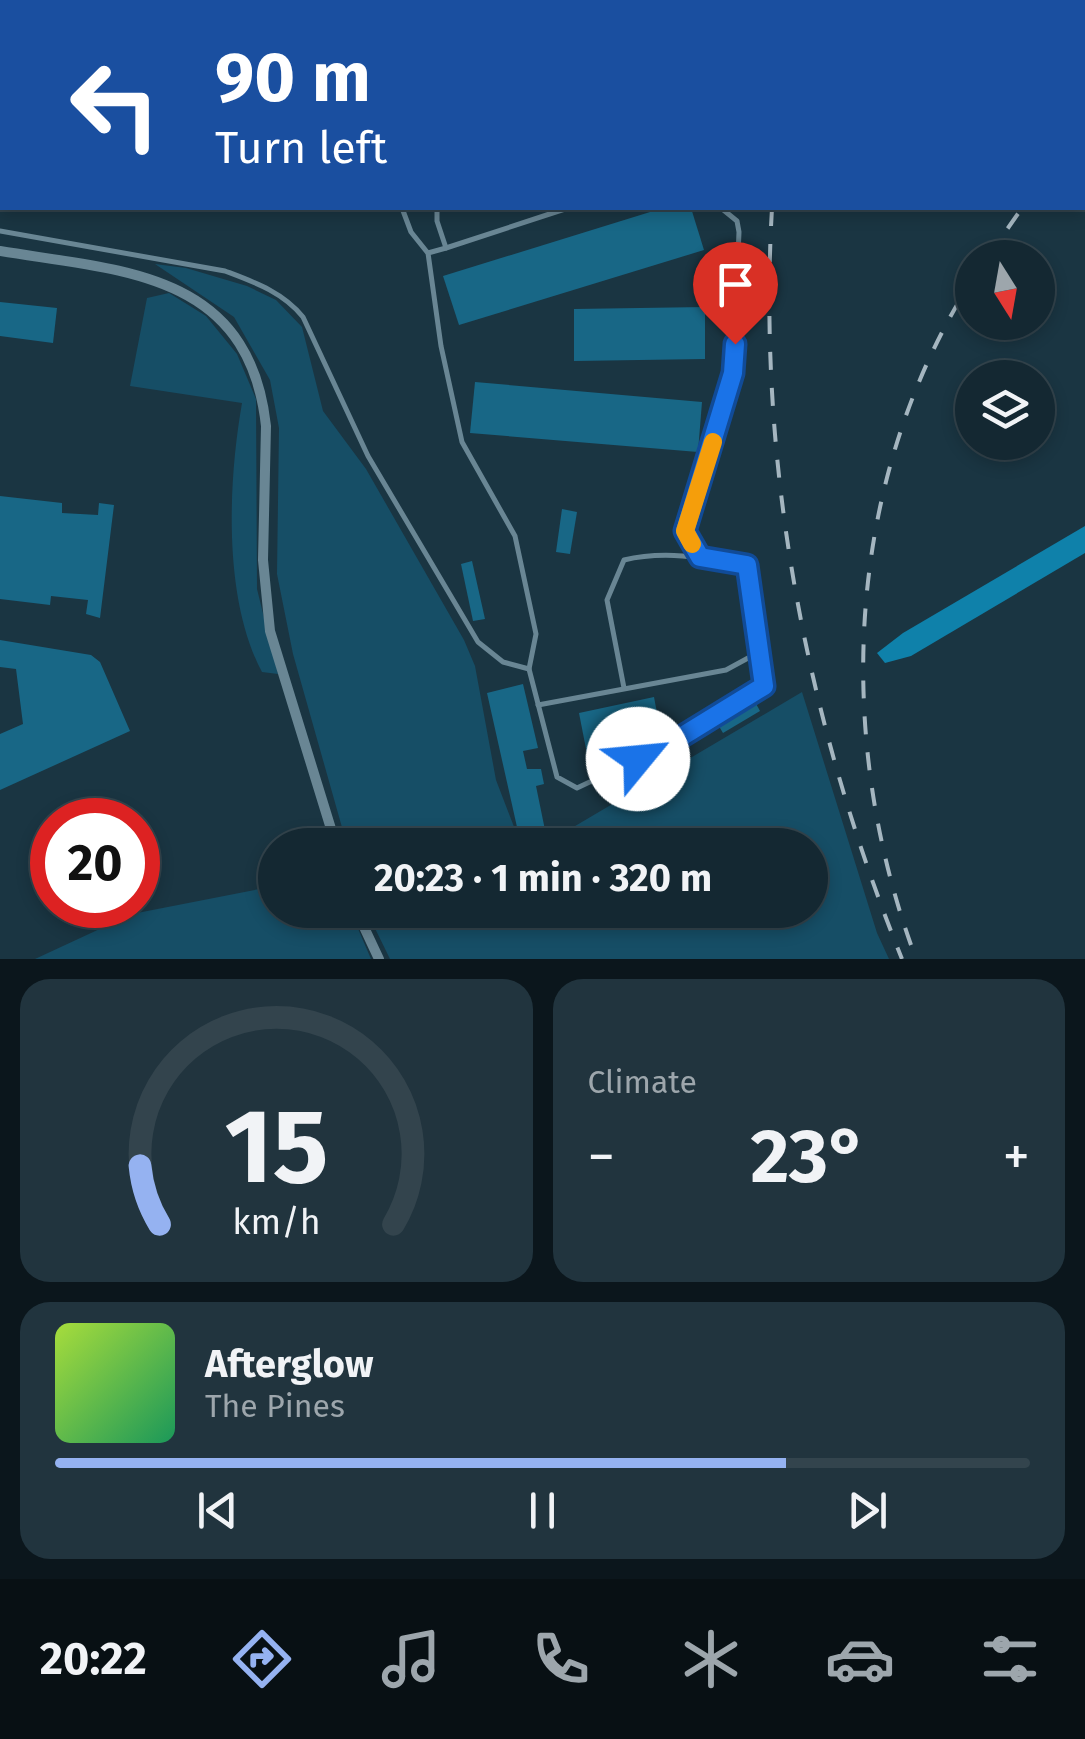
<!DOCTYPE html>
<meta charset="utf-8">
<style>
body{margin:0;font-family:"Fira Sans",sans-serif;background:#21343e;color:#f1f3f6;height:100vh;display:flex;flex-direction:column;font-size:38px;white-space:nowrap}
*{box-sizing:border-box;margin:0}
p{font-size:32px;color:#9da6ac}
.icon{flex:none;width:55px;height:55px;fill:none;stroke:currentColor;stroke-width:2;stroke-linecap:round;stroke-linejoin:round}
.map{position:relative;height:959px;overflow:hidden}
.side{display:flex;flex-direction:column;gap:20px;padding:20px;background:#0b161c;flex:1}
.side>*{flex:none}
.banner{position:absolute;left:0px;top:0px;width:1085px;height:210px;box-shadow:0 5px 15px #0003,0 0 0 2px #33444d;background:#1a4fa0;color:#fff;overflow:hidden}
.needle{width:65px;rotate:169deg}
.controls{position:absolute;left:955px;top:240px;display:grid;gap:20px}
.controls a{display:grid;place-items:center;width:100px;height:100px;border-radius:50%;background:#142832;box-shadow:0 5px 15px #0003,0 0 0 2px #33444d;font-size:50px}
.speed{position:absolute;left:30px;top:798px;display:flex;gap:20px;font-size:50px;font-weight:700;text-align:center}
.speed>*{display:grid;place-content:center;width:130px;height:130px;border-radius:50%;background:#142832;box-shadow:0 5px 15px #0003,0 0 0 2px #33444d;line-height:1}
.speed .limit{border:15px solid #d22;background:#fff;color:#111}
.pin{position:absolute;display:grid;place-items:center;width:85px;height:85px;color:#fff;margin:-102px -42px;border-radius:50% 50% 50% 0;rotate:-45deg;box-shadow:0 0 10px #0007}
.pin .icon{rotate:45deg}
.me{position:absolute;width:110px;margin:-55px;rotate:62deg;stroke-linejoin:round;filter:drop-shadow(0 0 8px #0008)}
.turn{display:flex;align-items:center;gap:35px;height:210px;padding:0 50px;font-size:45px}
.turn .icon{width:130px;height:130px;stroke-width:2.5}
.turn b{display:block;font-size:70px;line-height:85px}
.big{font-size:75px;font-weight:700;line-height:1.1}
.side .tile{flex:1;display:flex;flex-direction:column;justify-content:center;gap:15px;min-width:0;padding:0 35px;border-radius:30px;background:#21343e}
.side .dial{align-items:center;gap:0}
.dial svg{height:260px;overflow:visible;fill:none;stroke:#33444d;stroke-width:7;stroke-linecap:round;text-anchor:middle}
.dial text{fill:#f1f3f6;stroke:none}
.song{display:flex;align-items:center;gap:30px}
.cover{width:120px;height:120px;border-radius:15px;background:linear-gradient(135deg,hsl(80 70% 55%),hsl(150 70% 35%))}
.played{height:10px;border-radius:5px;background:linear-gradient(90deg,#95b2f1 75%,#33444d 75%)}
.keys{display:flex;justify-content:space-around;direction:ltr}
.heat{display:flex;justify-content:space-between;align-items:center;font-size:55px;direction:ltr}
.side .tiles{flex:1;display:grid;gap:20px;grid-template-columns:1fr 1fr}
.tile:last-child{grid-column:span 2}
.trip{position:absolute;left:258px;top:828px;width:570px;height:100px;border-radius:50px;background:#142832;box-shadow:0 5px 15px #0003,0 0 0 2px #33444d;font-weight:700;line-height:100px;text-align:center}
.menu{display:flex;height:160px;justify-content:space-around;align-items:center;background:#081014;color:#9da6ac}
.menu .icon{width:70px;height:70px}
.menu .on{color:#95b2f1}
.menu b{font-size:45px;color:#f1f3f6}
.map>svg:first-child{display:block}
</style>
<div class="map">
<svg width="1085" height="959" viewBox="0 0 1085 959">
<rect width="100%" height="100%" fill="#1a3542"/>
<g fill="#164e66">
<path d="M 155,264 L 186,268 L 247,286 L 276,300 L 302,327 L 323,411 L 366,469 L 464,640 L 475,666 L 496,780 L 521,845 L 347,845 L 293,654 L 277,574 L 279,428 L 270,380 L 234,317 Z"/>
<path d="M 169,293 L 206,316 L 237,354 L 256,399 L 257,589 L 278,674 L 262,672 C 223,599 228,483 242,403 L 130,386 L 147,298 Z"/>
<path d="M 802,692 L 877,933 L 889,959 L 390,959 L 366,910 L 810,910 L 810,845 L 543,845 Z"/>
<path d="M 275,886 L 275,910 L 350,910 L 371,959 L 35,959 L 132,914 Z"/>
</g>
<path fill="#0f81aa" d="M 1085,526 L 1085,553 L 911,656 L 885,663 L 877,653 L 903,633 Z"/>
<g fill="#186786">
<path d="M 663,208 L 691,208 L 704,250 L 459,325 L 443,276 Z"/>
<path d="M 0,302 L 57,308 L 53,343 L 0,336 Z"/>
<path d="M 705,307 L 705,359 L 574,361 L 574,309 Z"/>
<path d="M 475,382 L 702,402 L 698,452 L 470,433 Z"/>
<path d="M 0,496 L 62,503 L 62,513 L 98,515 L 99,503 L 114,505 L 100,618 L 86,614 L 88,600 L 51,596 L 50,605 L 0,599 Z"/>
<path d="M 562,509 L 577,512 L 570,554 L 556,552 Z"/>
<path d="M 472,561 L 485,619 L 473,621 L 461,564 Z"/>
<path d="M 0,640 L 91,655 L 100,662 L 130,731 L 0,790 L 0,734 L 23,724 L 16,669 L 0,667 Z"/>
<path d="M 523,684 L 538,748 L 523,751 L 527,769 L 541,769 L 544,784 L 536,786 L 545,830 L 519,836 L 487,693 Z"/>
<path d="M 654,697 L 662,739 L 587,754 L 579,713 Z"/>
<path d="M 754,700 L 760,711 L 723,733 L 717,723 Z"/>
</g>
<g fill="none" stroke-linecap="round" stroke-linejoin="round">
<g stroke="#698694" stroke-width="5">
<path d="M 380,0 L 381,2"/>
<path d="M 62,2 L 62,0"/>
<path d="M 504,2 L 505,0"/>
<path d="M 402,208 L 411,232 L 427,252"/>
<path d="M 437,208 L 437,221 L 446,248 L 568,208"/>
<path d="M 0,231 L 225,271 C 254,282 283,292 303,317 L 368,456 L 478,642 L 503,662 L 529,669"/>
<path d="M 446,248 L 428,253 L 441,346 L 462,442 L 515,536 L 536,634 L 529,669 L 557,777 L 577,788 L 668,745 L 765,686 L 747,565 C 706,558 665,550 624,560 L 607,600 L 624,688"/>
<path d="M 699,556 L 685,531 L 733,373 L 739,232 L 737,221 L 721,208"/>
<path d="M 538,705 L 726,670 L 761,651"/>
</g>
<g stroke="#698694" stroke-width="10">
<path d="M 16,2 L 17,0"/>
<path d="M 0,73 L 2,62"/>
<path d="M 0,251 C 121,271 249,271 266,426 L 263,560 L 270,631 L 336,845"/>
<path d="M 356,910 L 379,959"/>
</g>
<g stroke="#a5b6c0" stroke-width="4" stroke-dasharray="18 18" stroke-linecap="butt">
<path d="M 797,2 L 797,0"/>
<path d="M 1082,138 L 1085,135"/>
<path d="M 772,208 C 757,464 806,721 902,959"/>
<path d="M 987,258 L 1022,208"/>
<path d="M 911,945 C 834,728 847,477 972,280"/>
</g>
</g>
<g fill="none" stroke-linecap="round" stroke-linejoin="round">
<defs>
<path id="route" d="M 638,759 L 668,745 L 764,686 L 747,565 L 700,557 L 685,531 L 733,373 L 735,344"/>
</defs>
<use href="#route" stroke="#114b97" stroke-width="25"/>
<use href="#route" stroke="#1a73e8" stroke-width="18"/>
<path stroke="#f59e0b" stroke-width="18" d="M 692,544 L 685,531 L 713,442"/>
</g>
</svg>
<div class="controls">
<a><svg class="needle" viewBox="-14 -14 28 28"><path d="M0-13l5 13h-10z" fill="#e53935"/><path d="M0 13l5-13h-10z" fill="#9da6ac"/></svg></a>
<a><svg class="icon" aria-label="layers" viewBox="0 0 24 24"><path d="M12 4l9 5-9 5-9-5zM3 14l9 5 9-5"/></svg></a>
</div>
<div class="speed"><div class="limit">20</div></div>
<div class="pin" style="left:735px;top:344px;background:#d93025"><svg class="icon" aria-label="arrive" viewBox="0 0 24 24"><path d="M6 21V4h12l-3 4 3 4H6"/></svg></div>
<svg class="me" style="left:638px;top:759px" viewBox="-20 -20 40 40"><circle r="19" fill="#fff"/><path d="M0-13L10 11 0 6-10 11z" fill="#1a73e8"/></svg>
<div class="trip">20:23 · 1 min · 320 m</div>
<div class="banner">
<div class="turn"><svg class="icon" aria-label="left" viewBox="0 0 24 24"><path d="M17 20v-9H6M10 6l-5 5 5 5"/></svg><div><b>90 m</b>Turn left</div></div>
</div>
</div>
<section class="side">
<div class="tiles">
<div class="tile dial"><svg viewBox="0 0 100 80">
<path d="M14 69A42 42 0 1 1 86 69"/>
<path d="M14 69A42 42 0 0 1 8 51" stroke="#95b2f1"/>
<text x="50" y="56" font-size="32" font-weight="700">15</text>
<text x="50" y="72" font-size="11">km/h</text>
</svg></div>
<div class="tile"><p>Climate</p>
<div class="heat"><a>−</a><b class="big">23°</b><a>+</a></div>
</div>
<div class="tile">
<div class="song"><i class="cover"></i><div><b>Afterglow</b><p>The Pines</p></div></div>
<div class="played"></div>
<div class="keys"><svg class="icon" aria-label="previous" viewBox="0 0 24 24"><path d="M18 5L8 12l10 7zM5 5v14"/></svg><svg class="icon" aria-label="pause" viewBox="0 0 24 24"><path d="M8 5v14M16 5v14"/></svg><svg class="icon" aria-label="next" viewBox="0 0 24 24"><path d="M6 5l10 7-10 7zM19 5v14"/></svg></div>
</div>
</div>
</section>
<nav class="menu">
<b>20:22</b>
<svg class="icon on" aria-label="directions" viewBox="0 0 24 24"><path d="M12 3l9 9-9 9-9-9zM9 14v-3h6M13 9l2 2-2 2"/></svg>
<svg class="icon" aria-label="music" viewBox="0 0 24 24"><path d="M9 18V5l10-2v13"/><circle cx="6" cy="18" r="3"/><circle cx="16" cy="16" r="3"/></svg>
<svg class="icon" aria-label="phone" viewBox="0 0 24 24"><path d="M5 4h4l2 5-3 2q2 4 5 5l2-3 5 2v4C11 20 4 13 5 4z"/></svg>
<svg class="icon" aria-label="climate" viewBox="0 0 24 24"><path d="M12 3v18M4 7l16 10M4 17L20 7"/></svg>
<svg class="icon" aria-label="car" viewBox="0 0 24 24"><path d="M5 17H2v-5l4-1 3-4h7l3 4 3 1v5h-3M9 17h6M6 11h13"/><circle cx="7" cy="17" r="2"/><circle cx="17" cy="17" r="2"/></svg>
<svg class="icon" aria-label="filters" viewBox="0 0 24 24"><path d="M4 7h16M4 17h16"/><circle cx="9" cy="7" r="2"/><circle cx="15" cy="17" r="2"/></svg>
</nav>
